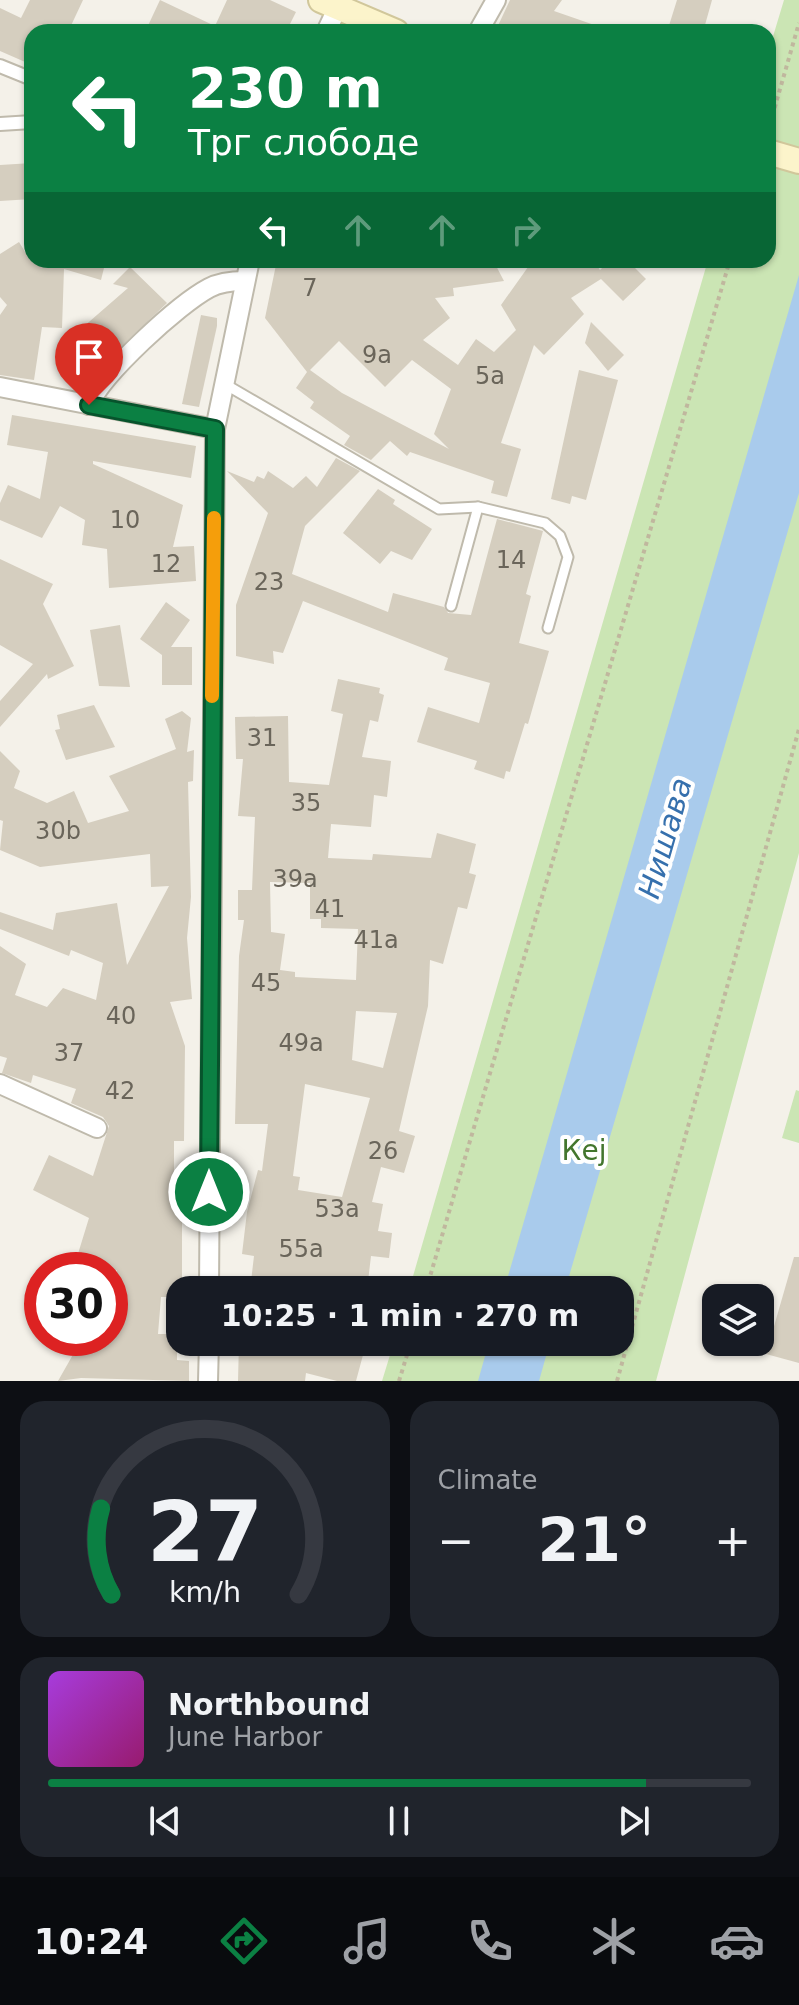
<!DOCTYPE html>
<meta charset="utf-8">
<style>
body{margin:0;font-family:"DejaVu Sans",sans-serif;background:#20242c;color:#f1f3f6;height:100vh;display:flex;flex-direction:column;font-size:30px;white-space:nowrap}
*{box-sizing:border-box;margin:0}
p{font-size:26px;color:#9ea1a6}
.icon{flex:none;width:44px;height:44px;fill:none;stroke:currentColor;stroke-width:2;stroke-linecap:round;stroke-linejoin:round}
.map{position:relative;height:1381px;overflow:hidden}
.sheet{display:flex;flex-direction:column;gap:20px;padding:20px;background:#0d0f14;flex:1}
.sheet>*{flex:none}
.top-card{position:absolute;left:24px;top:24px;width:752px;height:244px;border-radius:24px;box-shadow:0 2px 6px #0004;background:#0b8043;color:#fff;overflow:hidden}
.tools{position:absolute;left:702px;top:1284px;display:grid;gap:16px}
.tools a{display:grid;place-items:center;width:72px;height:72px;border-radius:16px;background:#171b24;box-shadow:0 2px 6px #0004;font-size:40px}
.speed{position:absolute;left:24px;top:1252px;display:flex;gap:16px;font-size:40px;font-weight:700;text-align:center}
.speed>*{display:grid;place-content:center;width:104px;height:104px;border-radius:50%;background:#171b24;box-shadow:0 2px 6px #0004;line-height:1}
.speed .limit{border:12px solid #d22;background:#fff;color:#111}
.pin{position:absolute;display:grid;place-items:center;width:68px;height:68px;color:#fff;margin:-82px -34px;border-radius:50% 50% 50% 0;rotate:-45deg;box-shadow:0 0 8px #0007}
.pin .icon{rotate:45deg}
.me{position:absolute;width:88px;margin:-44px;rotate:0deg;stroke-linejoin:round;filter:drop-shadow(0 0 6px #0008)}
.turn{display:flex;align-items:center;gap:28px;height:168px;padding:0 32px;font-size:36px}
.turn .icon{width:104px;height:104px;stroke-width:2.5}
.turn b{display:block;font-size:56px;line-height:68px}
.lanes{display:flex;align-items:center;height:76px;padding:0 32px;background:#0003;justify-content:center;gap:40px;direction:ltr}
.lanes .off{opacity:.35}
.big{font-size:60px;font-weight:700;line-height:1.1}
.sheet .widget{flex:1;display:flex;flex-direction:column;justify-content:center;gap:12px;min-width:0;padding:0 28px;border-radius:24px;background:#20242c}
.sheet .dial{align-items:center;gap:0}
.dial svg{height:208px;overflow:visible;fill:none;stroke:#363941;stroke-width:7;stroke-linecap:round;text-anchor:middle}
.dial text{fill:#f1f3f6;stroke:none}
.song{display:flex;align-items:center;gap:24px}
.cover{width:96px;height:96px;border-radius:12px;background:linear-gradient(135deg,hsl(280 70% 55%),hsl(320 70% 35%))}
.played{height:8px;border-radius:4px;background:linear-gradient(90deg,#0b8043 85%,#363941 85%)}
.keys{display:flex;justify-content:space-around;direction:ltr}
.heat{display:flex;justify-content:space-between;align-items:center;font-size:44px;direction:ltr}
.sheet .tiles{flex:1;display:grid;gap:20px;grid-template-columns:1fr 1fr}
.widget:last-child{grid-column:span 2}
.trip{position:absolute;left:166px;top:1276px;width:468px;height:80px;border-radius:24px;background:#171b24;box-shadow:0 2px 6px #0004;font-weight:700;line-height:80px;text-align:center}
.menu{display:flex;height:128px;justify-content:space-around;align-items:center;background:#090b0e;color:#9ea1a6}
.menu .icon{width:56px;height:56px}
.menu .on{color:#0b8043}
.menu b{font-size:36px;color:#f1f3f6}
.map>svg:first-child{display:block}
</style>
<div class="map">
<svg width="799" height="1381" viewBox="0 0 799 1381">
<rect width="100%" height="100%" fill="#f4f1e9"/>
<g fill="#cbe5b4">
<path d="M 784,0 L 799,0 L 799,853 L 656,1381 L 382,1381 L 394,1342 L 620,1342 L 620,1290 L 409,1290 L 708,260 L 768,260 L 768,53 Z"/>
<path d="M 796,1090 L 799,1091 L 799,1143 L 782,1138 Z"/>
</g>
<g fill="#a9cbec">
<path d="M 799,275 L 799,493 L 565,1290 L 504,1290 Z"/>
<path d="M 489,1342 L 550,1342 L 539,1381 L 478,1381 Z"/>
</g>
<g fill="#d5cebf" fill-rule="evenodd">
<path d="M 30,0 L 83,0 L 68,32 L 32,32 L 32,65 L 0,51 L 0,8 L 21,18 Z"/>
<path d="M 160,0 L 215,26 L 227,0 L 270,0 L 296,12 L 286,32 L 145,32 Z"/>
<path d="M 510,0 L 562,0 L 554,11 L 606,29 L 605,32 L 495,32 Z"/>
<path d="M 677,0 L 712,0 L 703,32 L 667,32 Z"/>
<path d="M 32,163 L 32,199 L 0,201 L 0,165 Z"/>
<path d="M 19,242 L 30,260 L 106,260 L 101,280 L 64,269 L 62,328 L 42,327 L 34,380 L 0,375 L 0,315 L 7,305 L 0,297 L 0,254 Z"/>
<path d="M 277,260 L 382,260 L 387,267 L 396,260 L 493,260 L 504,281 L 453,288 L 454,296 L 435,298 L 450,318 L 423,340 L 458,365 L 476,339 L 494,352 L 516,330 L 501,305 L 533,260 L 593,260 L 600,270 L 610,260 L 627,260 L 646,279 L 623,301 L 601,279 L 571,298 L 584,314 L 544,355 L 534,345 L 501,443 L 521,449 L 507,497 L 491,493 L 494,481 L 410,452 L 407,456 L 390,441 L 371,460 L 344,445 L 350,436 L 310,408 L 314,402 L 296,388 L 307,372 L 265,318 ZM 339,341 L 385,387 L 412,360 L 451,389 L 434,434 L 449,449 L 342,393 L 310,370 Z"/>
<path d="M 130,267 L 167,303 L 109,358 L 82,328 L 128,288 L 113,284 Z"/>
<path d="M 201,315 L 217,318 L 217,326 L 199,407 L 182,404 Z"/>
<path d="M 591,322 L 624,355 L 608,371 L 585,343 Z"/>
<path d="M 579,370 L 618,380 L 586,500 L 572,496 L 570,504 L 551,499 Z"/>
<path d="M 12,415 L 196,446 L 191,478 L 93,461 L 93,464 L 183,505 L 173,547 L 194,546 L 196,581 L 109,588 L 107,549 L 82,545 L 85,520 L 60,506 L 42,538 L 0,520 L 0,503 L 8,485 L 40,499 L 48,452 L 7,445 Z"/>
<path d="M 336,458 L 360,471 L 305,526 L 292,574 L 388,612 L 393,593 L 444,607 L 448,613 L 471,615 L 497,519 L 543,531 L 526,594 L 531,596 L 519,643 L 549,651 L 528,724 L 525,723 L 510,772 L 506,771 L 504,779 L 474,769 L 477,761 L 417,742 L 428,707 L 479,723 L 490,683 L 444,670 L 448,658 L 303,601 L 283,653 L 273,651 L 274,664 L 236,656 L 236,605 L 268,513 L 227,471 L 254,482 L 257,476 L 264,479 L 268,471 L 293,488 L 306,476 L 317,487 Z"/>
<path d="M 378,489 L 395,500 L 393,504 L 432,529 L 412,560 L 391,551 L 380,564 L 343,533 Z"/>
<path d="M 0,559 L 53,584 L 43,604 L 74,666 L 48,679 L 47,674 L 0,727 L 0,701 L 33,664 L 0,645 Z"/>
<path d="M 166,602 L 190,620 L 171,647 L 192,647 L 192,685 L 162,685 L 162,655 L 140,639 Z"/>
<path d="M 120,625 L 130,687 L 99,686 L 90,630 Z"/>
<path d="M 338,679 L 380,688 L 379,693 L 384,695 L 378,722 L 370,720 L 362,757 L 391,761 L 387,797 L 374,795 L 371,827 L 331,824 L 328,858 L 372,860 L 373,854 L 431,858 L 437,833 L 476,844 L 469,873 L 476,875 L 467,909 L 458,907 L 443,964 L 430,960 L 428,1006 L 399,1131 L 415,1136 L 404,1173 L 381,1167 L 372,1202 L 383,1204 L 378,1231 L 392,1233 L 389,1258 L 371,1256 L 367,1290 L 301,1285 L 285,1285 L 285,1290 L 250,1290 L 254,1256 L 242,1254 L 247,1212 L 258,1170 L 262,1171 L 268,1124 L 235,1124 L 239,956 L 244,920 L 238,920 L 238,890 L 252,890 L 255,817 L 238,816 L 243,759 L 236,759 L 235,717 L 288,716 L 289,782 L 329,785 L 343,714 L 331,711 ZM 270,882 L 310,883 L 310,919 L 321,919 L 321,928 L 358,929 L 356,980 L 295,977 L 295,972 L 280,970 L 285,934 L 271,932 ZM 356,1011 L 397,1013 L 383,1068 L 352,1060 ZM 305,1084 L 370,1098 L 342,1197 L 298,1190 L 300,1177 L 293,1176 Z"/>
<path d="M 94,705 L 115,747 L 66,760 L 55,730 L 60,729 L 57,715 Z"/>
<path d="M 182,711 L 191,718 L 187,752 L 194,750 L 193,781 L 188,782 L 191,897 L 187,938 L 192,999 L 170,1002 L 185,1046 L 184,1141 L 174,1141 L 174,1186 L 182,1186 L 182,1290 L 180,1297 L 161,1297 L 158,1334 L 177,1334 L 177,1360 L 189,1361 L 189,1381 L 81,1378 L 58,1381 L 79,1344 L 110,1344 L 110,1298 L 117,1270 L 73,1270 L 89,1218 L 33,1190 L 49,1155 L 93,1176 L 109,1126 L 103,1117 L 71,1103 L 76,1089 L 33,1075 L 31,1083 L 2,1073 L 7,1058 L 0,1056 L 0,946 L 26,964 L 15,995 L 47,1007 L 63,988 L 96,1000 L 103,963 L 71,950 L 69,956 L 0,929 L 0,912 L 53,930 L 56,913 L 117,903 L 127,965 L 169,886 L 151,887 L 150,854 L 40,867 L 0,850 L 3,821 L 0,820 L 0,751 L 20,771 L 14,788 L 47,803 L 74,791 L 88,823 L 129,811 L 109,776 L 176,749 L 165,719 Z"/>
<path d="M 794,1257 L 799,1257 L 799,1363 L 766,1354 Z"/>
<path d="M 239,1342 L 314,1342 L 363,1355 L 356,1381 L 337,1381 L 306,1373 L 305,1381 L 238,1381 Z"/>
</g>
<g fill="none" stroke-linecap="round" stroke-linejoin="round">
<defs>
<g id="service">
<path d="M 223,383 L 439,509 L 478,507 L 545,523 L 560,536 L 568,557 L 548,628"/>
<path d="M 451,606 L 478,507"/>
</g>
<g id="pedestrian">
<path d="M 0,66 L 32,79"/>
<path d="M 0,124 L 32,122"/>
</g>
<g id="minor">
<path d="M 326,32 L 337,9"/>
<path d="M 478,32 L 496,0"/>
<path d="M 0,387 L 215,429"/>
<path d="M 89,405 C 102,374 179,304 209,288 C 220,282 232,281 245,281"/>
<path d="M 0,1084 L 97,1128"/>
<path d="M 209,1290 L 215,429 L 250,260"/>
<path d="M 208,1381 L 209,1342"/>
</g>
<g id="secondary">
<path d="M 321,0 L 396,32"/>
<path d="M 768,152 L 799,161"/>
</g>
</defs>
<use href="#service" stroke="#bfbaac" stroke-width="13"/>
<use href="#pedestrian" stroke="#bfbaac" stroke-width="16"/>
<use href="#minor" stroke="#bfbaac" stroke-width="22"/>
<use href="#secondary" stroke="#d1c79b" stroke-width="28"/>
<g stroke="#c0b79e" stroke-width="4" stroke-dasharray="4 4" stroke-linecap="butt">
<path d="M 768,131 L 799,23"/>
<path d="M 426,1290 L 730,260"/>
<path d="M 399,1381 L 411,1342"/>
<path d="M 617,1381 L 799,729"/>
</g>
<use href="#service" stroke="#fff" stroke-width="9"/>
<use href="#pedestrian" stroke="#fff" stroke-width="12"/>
<use href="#minor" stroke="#fff" stroke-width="18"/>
<use href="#secondary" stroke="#fcf4cb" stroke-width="24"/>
</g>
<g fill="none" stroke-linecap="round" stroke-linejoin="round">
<defs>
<path id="route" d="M 89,405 L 215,429 L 209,1192"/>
</defs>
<use href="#route" stroke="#07532c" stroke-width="20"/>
<use href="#route" stroke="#0b8043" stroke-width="14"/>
<path stroke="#f59e0b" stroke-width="14" d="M 212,696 L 214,518"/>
</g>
<g text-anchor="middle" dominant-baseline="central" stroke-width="8" stroke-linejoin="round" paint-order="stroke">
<g font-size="24" fill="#6a655a">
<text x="310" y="288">7</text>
<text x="377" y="355">9a</text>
<text x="490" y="376">5a</text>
<text x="125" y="520">10</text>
<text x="511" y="560">14</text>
<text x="166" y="564">12</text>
<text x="269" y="582">23</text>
<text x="262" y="738">31</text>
<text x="306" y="803">35</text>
<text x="58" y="831">30b</text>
<text x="295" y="879">39a</text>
<text x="330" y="909">41</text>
<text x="376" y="940">41a</text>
<text x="266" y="983">45</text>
<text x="121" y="1016">40</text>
<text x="301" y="1043">49a</text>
<text x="69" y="1053">37</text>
<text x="120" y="1091">42</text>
<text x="383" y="1151">26</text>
<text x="337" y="1209">53a</text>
<text x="301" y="1249">55a</text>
</g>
<g font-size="28" fill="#43762e" stroke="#fff">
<text x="584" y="1150">Кеј</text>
</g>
<g font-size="30" font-style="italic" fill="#3670ad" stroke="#fff">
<text transform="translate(665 838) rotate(-74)">Нишава</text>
</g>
</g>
</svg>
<div class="tools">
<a><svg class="icon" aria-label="layers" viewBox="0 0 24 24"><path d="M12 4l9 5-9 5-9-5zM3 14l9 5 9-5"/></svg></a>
</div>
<div class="speed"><div class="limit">30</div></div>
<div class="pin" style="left:89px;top:405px;background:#d93025"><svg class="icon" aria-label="arrive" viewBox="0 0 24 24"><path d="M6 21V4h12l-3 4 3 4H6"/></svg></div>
<svg class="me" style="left:209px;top:1192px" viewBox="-20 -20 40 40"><circle r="17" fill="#0b8043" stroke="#fff" stroke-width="3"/><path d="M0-11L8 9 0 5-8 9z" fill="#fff"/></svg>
<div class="trip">10:25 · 1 min · 270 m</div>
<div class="top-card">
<div class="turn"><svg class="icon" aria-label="left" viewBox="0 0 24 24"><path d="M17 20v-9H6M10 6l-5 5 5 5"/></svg><div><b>230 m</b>Трг слободе</div></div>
<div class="lanes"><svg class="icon" aria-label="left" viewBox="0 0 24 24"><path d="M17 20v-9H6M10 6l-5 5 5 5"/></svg><svg class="icon off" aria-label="ahead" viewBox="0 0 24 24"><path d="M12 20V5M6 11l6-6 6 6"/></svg><svg class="icon off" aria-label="ahead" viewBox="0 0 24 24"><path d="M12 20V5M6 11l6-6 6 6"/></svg><svg class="icon off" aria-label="right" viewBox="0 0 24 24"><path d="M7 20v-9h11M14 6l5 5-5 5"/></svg></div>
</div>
</div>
<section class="sheet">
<div class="tiles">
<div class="widget dial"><svg viewBox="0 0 100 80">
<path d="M14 69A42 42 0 1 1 86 69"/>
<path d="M14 69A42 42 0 0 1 10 36" stroke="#0b8043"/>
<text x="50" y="56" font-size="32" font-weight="700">27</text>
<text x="50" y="72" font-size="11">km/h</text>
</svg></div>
<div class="widget"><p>Climate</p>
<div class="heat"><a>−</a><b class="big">21°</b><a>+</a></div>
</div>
<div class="widget">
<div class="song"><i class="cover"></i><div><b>Northbound</b><p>June Harbor</p></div></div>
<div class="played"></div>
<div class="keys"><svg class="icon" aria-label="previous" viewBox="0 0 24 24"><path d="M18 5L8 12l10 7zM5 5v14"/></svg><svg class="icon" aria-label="pause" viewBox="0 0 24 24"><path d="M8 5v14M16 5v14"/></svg><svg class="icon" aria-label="next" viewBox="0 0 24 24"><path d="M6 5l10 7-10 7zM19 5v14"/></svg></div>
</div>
</div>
</section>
<nav class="menu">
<b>10:24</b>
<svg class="icon on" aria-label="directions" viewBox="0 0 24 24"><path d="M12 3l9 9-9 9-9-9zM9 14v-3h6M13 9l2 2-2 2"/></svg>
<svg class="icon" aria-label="music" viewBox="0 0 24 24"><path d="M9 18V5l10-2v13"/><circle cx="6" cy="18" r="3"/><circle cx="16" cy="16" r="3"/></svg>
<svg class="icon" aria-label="phone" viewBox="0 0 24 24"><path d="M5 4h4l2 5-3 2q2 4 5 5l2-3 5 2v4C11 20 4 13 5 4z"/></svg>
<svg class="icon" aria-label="climate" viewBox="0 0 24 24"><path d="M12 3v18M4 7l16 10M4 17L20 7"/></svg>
<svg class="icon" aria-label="car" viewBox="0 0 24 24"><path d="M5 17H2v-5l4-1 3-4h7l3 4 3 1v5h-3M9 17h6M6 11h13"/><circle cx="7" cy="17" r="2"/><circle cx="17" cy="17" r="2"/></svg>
</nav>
